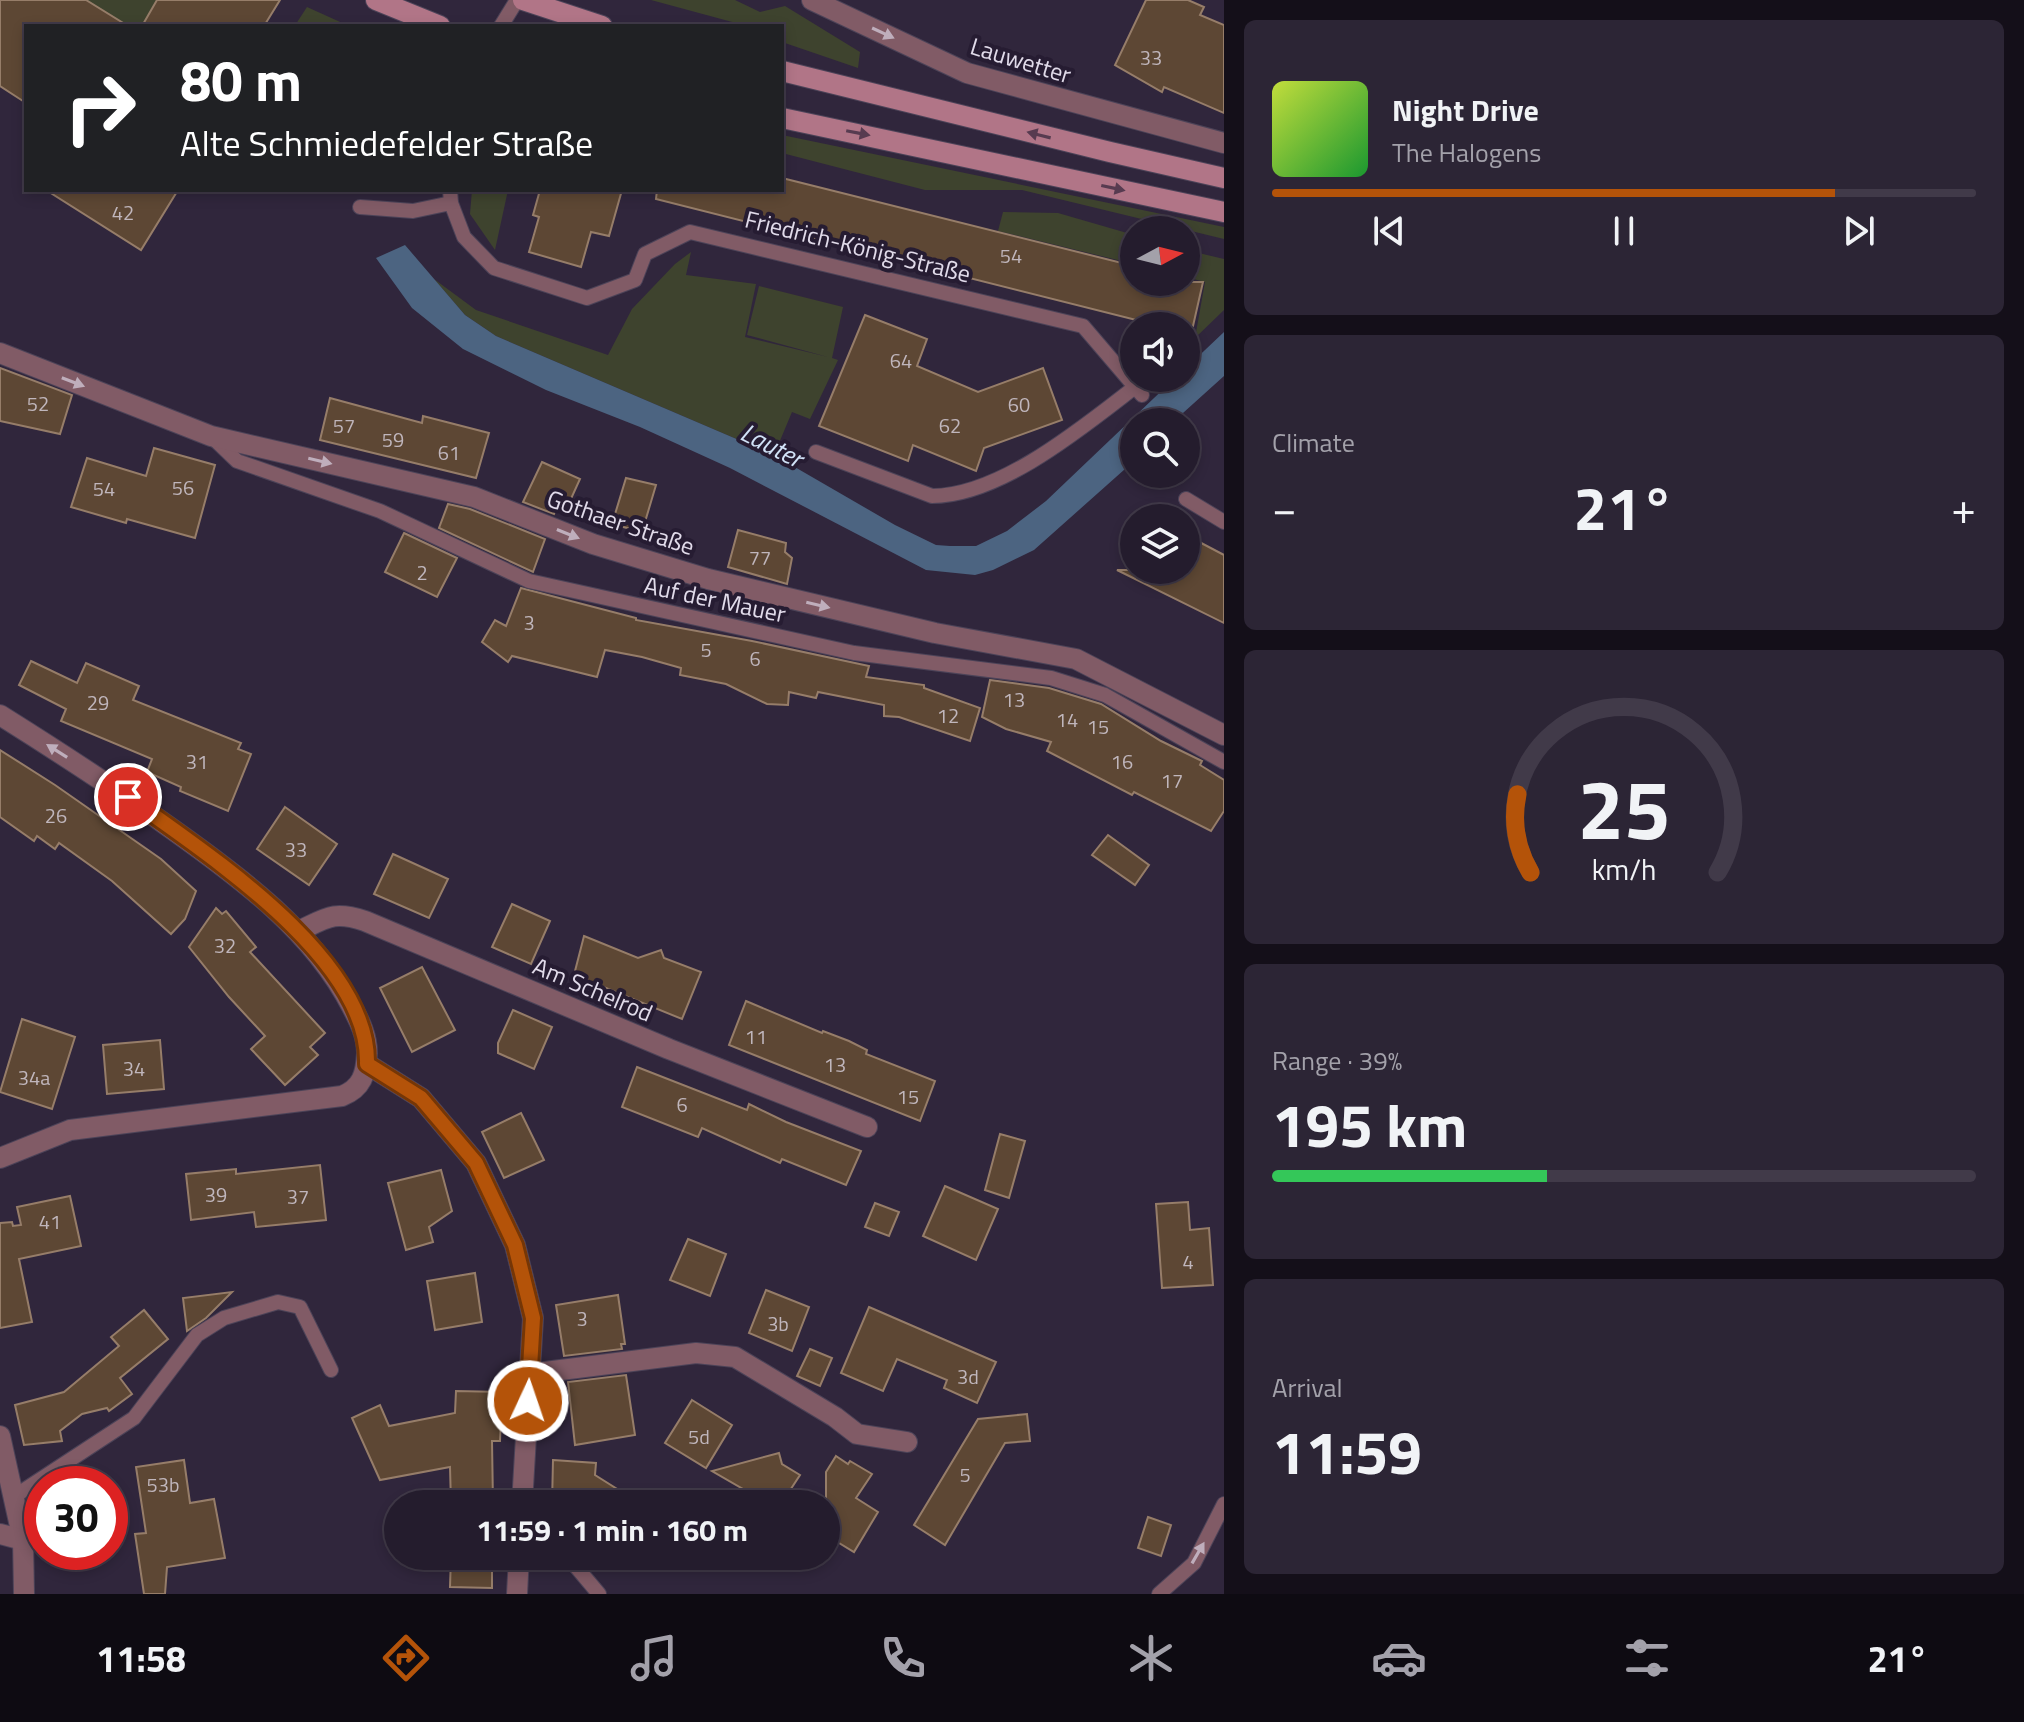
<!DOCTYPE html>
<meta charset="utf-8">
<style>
body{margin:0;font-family:"Titillium Web",sans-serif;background:#2c2535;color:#f1f3f6;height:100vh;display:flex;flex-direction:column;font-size:30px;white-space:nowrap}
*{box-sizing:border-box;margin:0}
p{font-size:26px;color:#a3a1aa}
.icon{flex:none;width:44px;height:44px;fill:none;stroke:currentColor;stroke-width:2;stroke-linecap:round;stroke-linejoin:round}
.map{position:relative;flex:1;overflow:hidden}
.side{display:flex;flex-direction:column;gap:20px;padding:20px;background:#140f19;width:800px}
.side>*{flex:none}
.guide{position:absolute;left:24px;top:24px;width:760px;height:168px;border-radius:0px;box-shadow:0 4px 12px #0003,0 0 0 2px #413a49;background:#202124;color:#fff;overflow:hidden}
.needle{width:52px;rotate:83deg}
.buttons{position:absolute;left:1120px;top:216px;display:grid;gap:16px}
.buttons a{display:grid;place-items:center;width:80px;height:80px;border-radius:50%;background:#241c2d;box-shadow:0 4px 12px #0003,0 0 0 2px #413a49;font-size:40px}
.speed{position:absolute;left:24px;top:1466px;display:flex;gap:16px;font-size:40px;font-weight:700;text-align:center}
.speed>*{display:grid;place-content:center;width:104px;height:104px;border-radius:50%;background:#241c2d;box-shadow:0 4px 12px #0003,0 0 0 2px #413a49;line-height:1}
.speed .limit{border:12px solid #d22;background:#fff;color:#111}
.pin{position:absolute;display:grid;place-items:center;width:68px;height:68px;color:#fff;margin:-34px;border:4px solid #fff;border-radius:50%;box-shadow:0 2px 8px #0007}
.me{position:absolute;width:88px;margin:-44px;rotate:3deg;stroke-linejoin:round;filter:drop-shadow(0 0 6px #0008)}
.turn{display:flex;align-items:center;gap:28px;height:168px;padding:0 24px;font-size:36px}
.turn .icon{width:104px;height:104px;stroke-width:2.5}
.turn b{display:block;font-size:56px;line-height:68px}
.big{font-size:60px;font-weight:700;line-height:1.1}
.side .tile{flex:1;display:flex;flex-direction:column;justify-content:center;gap:12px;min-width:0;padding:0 28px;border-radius:12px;background:#2c2535}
.side .dial{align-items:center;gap:0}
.dial svg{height:208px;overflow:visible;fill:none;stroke:#413a49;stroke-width:7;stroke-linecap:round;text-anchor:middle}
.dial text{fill:#f1f3f6;stroke:none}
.song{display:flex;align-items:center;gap:24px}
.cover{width:96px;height:96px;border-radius:12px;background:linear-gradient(135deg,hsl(70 70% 55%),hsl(130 70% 35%))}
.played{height:8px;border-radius:4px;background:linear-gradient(90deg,#b45309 80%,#413a49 80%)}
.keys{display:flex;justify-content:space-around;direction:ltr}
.heat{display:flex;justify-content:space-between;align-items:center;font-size:44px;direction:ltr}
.charge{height:12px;border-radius:6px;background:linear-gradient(90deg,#34c759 39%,#413a49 0)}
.trip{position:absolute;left:384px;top:1490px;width:456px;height:80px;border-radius:40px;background:#241c2d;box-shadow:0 4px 12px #0003,0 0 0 2px #413a49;font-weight:700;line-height:80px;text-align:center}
.tab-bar{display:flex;height:128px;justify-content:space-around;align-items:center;background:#0e0b12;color:#a3a1aa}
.tab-bar .icon{width:56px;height:56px}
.tab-bar .current{color:#b45309}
.tab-bar b{font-size:36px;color:#f1f3f6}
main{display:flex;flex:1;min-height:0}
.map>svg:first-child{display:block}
</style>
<main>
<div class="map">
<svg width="1224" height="1594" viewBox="0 0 1224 1594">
<rect width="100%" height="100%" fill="#30263c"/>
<g fill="#3e432e">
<path d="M 86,0 L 157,0 L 162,26 L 128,26 Z"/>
<path d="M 651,0 L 735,0 L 760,12 L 785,6 L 860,52 L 858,68 L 782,42 L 782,26 L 747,26 Z"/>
<path d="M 307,7 L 349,26 L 299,26 L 296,24 Z"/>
<path d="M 782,135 L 1224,227 L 1224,239 L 1022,190 L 925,190 L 782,153 Z"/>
<path d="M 472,190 L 508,190 L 495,250 L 470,214 Z"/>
<path d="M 1003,212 L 1058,213 L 1134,235 L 1134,264 L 998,231 Z"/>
<path d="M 1186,250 L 1224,259 L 1224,310 L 1195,338 L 1205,282 L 1186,277 Z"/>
<path d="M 691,252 L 686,275 L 756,284 L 745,337 L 828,357 L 747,335 L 759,286 L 843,307 L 832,358 L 838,360 L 810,419 L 792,412 L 774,455 L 496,336 L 465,315 L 434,279 L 476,310 L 608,355 L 632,309 L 675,264 Z"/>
</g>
<path fill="#4c6481" d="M 405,245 L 465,315 L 496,336 L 774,455 L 895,525 L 936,545 L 950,546 L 976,546 L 1007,531 L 1046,501 L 1175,378 L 1186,378 L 1186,368 L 1224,332 L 1224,376 L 1173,422 L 1134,422 L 1134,461 L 1034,550 L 993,570 L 975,575 L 926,570 L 730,468 L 640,427 L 546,390 L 463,349 L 412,308 L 376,258 Z"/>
<g fill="#5d4734" stroke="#967d69" stroke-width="2">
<path d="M 0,0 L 86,0 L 128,26 L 26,26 L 26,103 L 0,86 Z"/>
<path d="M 157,0 L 280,0 L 264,26 L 142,26 Z"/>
<path d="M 1146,0 L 1188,0 L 1204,7 L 1200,15 L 1224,25 L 1224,113 L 1164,87 L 1162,92 L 1115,65 Z"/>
<path d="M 782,178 L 1134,266 L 1134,282 L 1203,282 L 1193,326 L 1160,326 L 656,199 L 657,190 L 782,190 Z"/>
<path d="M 46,190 L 178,190 L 141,250 Z"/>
<path d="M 540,190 L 622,190 L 609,236 L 591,232 L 581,267 L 529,252 L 539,217 L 533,215 Z"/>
<path d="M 865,315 L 927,339 L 917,366 L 978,392 L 1043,368 L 1062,420 L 984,448 L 976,471 L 913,445 L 908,461 L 819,426 Z"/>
<path d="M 0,368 L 72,395 L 60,434 L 0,421 Z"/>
<path d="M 330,398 L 422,423 L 423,416 L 489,433 L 476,478 L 320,440 Z"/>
<path d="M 154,448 L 215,465 L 195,538 L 127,519 L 126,523 L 71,507 L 87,458 L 146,476 Z"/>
<path d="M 542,462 L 580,479 L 565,512 L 556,508 L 554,514 L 523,502 Z"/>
<path d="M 626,478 L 656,485 L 642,532 L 612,524 Z"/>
<path d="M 448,504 L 470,509 L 545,539 L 533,572 L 439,528 Z"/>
<path d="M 738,530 L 786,543 L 785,552 L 792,558 L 787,584 L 728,567 Z"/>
<path d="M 404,533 L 457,558 L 437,597 L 385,572 Z"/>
<path d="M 1186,535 L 1224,555 L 1224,623 L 1117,570 L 1186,570 Z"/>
<path d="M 521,588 L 636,618 L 636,620 L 752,641 L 869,666 L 866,677 L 924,685 L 924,688 L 980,708 L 970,741 L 899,717 L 884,716 L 884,705 L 818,692 L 816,698 L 789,692 L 788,705 L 767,704 L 726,684 L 680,675 L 681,668 L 642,657 L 605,650 L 597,677 L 512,656 L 508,662 L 482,642 L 495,620 L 506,626 Z"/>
<path d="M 31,661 L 77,683 L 86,663 L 139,686 L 133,700 L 241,743 L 238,749 L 251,754 L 228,811 L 180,791 L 181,787 L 147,772 L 152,759 L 61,721 L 66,709 L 19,685 Z"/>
<path d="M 990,680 L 1049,688 L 1101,704 L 1161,741 L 1202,761 L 1200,765 L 1224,780 L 1224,811 L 1211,831 L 1134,792 L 1132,795 L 1047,751 L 1051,742 L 1006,729 L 982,717 Z"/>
<path d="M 0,750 L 55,785 L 161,859 L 196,891 L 185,919 L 171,934 L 112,881 L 59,843 L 55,849 L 37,836 L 34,841 L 0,817 Z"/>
<path d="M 285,807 L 337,844 L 309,885 L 257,849 Z"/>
<path d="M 1108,835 L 1149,865 L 1135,885 L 1092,855 Z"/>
<path d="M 393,854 L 448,879 L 429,918 L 374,894 Z"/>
<path d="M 512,904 L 550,921 L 531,964 L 492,947 Z"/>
<path d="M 216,908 L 222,914 L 226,911 L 256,947 L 250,952 L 325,1033 L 310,1047 L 318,1055 L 285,1085 L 251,1049 L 265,1036 L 229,997 L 189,947 Z"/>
<path d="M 584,936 L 638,958 L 661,950 L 664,958 L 701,972 L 682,1019 L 574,975 Z"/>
<path d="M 422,967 L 455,1030 L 412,1052 L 380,988 Z"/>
<path d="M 746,1001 L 822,1033 L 823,1031 L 849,1041 L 867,1050 L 866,1054 L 935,1081 L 920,1121 L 729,1045 Z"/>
<path d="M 513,1010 L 552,1027 L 534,1069 L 498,1053 L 498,1043 Z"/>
<path d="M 22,1019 L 75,1037 L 52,1109 L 0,1092 Z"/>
<path d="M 160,1040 L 164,1089 L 107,1094 L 103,1045 Z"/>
<path d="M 637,1067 L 747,1110 L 749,1104 L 786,1122 L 861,1151 L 846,1185 L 782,1159 L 780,1163 L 702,1128 L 698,1137 L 622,1107 Z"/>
<path d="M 521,1113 L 544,1160 L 504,1178 L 482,1132 Z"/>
<path d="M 1000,1134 L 1025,1141 L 1009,1198 L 985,1190 Z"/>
<path d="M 320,1165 L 326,1220 L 256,1227 L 254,1212 L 191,1220 L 186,1174 L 236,1169 L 236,1174 Z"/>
<path d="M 441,1170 L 452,1211 L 429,1227 L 433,1242 L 406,1250 L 388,1183 Z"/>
<path d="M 945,1186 L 998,1209 L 976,1260 L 923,1236 Z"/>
<path d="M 70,1196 L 81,1246 L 19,1259 L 32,1322 L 0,1328 L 0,1223 L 12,1222 L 13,1226 L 21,1225 L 17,1207 Z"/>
<path d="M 1188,1202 L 1190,1230 L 1209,1228 L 1213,1285 L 1162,1288 L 1156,1204 Z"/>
<path d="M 875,1203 L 899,1212 L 889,1236 L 865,1227 Z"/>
<path d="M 688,1239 L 726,1254 L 710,1296 L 670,1280 Z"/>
<path d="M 475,1273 L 482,1322 L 435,1330 L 427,1281 Z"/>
<path d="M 766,1290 L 809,1307 L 792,1351 L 749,1333 Z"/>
<path d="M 232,1292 L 206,1318 L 187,1331 L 183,1298 Z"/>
<path d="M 618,1295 L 625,1344 L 621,1344 L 622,1349 L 564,1356 L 556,1305 Z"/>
<path d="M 869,1307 L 996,1362 L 977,1403 L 944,1388 L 947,1380 L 897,1359 L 883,1391 L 841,1373 Z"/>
<path d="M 144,1310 L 168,1339 L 120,1378 L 132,1394 L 109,1411 L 107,1408 L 82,1414 L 60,1431 L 62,1441 L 24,1445 L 15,1405 L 64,1392 L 119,1346 L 111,1337 Z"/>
<path d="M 810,1349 L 832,1358 L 820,1386 L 797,1376 Z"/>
<path d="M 626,1375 L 635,1435 L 575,1445 L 568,1382 Z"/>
<path d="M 456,1391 L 502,1392 L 500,1441 L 492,1441 L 493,1504 L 451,1504 L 450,1467 L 380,1480 L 352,1418 L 380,1405 L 389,1426 L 455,1413 Z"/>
<path d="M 692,1400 L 732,1425 L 706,1468 L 665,1443 Z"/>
<path d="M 1027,1414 L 1030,1441 L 1005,1443 L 945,1545 L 914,1525 L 978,1419 Z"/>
<path d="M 779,1453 L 782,1464 L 800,1475 L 781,1504 L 769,1504 L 712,1471 Z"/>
<path d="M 836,1456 L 848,1464 L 850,1461 L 872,1474 L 856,1498 L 878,1512 L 854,1552 L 826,1535 L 826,1472 Z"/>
<path d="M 184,1460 L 190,1503 L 214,1499 L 225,1558 L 167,1567 L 165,1594 L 144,1594 L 135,1534 L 146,1533 L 136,1467 Z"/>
<path d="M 553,1460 L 596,1463 L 595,1475 L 641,1504 L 552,1504 Z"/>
<path d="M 1148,1517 L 1171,1525 L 1161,1556 L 1138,1548 Z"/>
<path d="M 451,1556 L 492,1556 L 492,1588 L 450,1587 Z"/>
</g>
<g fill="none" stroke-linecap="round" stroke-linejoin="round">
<defs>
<g id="service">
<path d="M 501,26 L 517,0"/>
<path d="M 450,190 L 451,203 L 464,237 L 494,268 L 587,298 L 635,280 L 645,254 L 690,232 L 1083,326 L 1142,395"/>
<path d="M 360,207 L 413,211 L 451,203"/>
<path d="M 211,436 L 237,461 L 380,511 L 529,581 L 854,653 L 1051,678 L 1105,695 L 1224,762"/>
<path d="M 816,452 L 932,496 C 1000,496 1083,427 1135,387"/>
<path d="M 1186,499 L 1224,522"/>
<path d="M 15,1496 L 134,1418 L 197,1335 L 224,1318 L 278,1302 L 300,1307 L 331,1370"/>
<path d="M 567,1556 L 599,1594"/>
<path d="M 1159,1594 L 1194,1563 L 1224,1504"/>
</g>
<g id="minor">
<path d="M 812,0 L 967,73 L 1224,143"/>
<path d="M 0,353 L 211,436 L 474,497 L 593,544 L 708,579 L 935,633 L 1076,659 L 1224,735"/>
<path d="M 0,715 C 59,752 116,789 172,829 C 241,878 313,931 352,1007 C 360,1022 367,1036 367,1053 C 366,1074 362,1088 342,1096 L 70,1130 L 0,1158"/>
<path d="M 299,931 C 328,917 334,911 365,921 L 669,1049 L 867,1127"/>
<path d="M 367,1064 L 421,1098 L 476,1163 L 515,1245 L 533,1318 L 522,1504"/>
<path d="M 529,1374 L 696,1353 L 735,1357 L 835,1417 L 857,1434 L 907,1442"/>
<path d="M 0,1436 L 23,1540 L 24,1594"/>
<path d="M 0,1534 L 23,1540"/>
<path d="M 517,1594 L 519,1556"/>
</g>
<g id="secondary">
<path d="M 376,0 L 440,26"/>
<path d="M 523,0 L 602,26"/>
<path d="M 782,71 L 1110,152 L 1224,178"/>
<path d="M 782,118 L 1224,212"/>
</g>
</defs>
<use href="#service" stroke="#4c4358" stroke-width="16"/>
<use href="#minor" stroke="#4c4358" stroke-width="22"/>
<use href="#secondary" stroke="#4c4358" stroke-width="22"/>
<use href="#service" stroke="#815b66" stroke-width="14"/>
<use href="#minor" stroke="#815b66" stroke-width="20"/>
<use href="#secondary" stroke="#b17587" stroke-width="20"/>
</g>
<defs><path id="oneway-solid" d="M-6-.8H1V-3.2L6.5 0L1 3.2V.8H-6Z" transform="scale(2)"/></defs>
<g fill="#bfaebc">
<use href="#oneway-solid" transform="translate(883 33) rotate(25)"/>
<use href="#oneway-solid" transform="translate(73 382) rotate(21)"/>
<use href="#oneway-solid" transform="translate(320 461) rotate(13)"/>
<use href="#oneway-solid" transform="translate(568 534) rotate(22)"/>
<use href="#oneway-solid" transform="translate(818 605) rotate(13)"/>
<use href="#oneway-solid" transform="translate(57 751) rotate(-148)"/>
<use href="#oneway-solid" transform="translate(1198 1553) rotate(-60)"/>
</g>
<g fill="#573b50">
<use href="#oneway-solid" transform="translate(858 133) rotate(11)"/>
<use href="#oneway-solid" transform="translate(1039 135) rotate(-166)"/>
<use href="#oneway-solid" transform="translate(1113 188) rotate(12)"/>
</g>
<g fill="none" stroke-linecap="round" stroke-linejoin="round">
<defs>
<path id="route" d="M 128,797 C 205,853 370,958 367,1064 L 421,1098 L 476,1163 L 515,1245 L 533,1318 L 528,1401"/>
</defs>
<use href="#route" stroke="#753606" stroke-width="20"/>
<use href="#route" stroke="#b45309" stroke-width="14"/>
</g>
<g text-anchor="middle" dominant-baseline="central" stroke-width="8" stroke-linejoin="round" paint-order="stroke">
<g font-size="20" fill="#c0b6bc">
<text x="1151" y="57">33</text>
<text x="123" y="212">42</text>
<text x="1011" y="255">54</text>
<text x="901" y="360">64</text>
<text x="38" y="403">52</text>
<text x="1019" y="404">60</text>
<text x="344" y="425">57</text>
<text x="950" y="425">62</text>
<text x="393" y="439">59</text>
<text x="449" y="452">61</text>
<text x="183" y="487">56</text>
<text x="104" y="488">54</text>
<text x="760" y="557">77</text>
<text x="422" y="572">2</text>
<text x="529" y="622">3</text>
<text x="706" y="649">5</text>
<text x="755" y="658">6</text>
<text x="1014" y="699">13</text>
<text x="98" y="702">29</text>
<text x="948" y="715">12</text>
<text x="1067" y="719">14</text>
<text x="1098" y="726">15</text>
<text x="197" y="761">31</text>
<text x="1122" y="761">16</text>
<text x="1172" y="780">17</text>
<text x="56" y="815">26</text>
<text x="296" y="849">33</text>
<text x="225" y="945">32</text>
<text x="756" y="1036">11</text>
<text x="835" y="1064">13</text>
<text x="134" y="1068">34</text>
<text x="34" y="1077">34a</text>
<text x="908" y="1096">15</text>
<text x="682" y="1104">6</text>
<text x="216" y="1194">39</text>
<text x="298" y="1196">37</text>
<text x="50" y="1221">41</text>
<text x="1188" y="1261">4</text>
<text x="582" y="1318">3</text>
<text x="778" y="1323">3b</text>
<text x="968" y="1376">3d</text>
<text x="699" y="1436">5d</text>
<text x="965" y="1474">5</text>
<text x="163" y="1484">53b</text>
</g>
<g font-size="24" fill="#e1dbea" stroke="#261c32">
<text transform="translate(1021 60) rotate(17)">Lauwetter</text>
<text transform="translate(858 246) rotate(14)">Friedrich-König-Straße</text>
<text transform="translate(621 522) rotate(19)">Gothaer Straße</text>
<text transform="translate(715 599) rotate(12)">Auf der Mauer</text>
<text transform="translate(593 989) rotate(23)">Am Schelrod</text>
</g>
<g font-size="26" font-style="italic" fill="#d1e2f7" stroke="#261c32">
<text transform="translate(772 445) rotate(27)">Lauter</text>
</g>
</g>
</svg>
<div class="buttons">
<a><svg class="needle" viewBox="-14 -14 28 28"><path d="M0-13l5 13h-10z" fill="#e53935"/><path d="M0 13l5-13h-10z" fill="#a3a1aa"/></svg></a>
<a><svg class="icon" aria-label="sound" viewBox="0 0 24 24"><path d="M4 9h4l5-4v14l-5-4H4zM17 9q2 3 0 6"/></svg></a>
<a><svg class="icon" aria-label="search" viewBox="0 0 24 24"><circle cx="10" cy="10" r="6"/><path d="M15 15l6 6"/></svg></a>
<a><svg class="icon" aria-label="layers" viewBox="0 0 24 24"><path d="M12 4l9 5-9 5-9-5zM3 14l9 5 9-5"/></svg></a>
</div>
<div class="speed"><div class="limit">30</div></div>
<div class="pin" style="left:128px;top:797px;background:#d93025"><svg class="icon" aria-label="arrive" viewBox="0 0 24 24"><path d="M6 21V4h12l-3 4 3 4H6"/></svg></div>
<svg class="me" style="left:528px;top:1401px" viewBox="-20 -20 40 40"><circle r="17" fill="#b45309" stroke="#fff" stroke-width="3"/><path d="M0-11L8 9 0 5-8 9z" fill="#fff"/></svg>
<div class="trip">11:59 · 1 min · 160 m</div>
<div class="guide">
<div class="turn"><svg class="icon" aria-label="right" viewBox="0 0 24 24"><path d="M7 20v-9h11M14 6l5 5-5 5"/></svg><div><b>80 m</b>Alte Schmiedefelder Straße</div></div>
</div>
</div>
<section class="side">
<div class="tile">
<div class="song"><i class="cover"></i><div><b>Night Drive</b><p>The Halogens</p></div></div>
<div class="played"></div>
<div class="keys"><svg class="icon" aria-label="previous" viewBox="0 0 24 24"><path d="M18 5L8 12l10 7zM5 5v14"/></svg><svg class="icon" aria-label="pause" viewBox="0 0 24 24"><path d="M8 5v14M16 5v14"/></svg><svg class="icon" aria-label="next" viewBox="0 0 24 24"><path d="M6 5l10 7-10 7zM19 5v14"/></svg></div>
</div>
<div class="tile"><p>Climate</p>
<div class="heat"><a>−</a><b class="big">21°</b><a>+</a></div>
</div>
<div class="tile dial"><svg viewBox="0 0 100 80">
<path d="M14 69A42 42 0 1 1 86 69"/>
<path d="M14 69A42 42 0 0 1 9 39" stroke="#b45309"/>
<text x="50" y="56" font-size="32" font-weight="700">25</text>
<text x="50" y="72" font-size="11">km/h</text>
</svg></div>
<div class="tile"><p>Range · 39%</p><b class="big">195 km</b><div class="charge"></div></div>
<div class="tile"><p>Arrival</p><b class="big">11:59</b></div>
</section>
</main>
<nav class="tab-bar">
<b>11:58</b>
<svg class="icon current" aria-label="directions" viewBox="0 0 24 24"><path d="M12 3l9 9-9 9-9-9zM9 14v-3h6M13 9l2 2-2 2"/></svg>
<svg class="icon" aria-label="music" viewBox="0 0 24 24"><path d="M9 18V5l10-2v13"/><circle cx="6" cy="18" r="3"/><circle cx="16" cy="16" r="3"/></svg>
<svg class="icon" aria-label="phone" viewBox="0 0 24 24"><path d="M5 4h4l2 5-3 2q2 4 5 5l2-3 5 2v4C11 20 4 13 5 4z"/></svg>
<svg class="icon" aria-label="climate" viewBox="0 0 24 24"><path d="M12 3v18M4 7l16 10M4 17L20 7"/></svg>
<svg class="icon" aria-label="car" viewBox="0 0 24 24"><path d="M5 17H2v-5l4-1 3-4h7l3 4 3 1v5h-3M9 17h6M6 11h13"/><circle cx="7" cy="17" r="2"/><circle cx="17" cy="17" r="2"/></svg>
<svg class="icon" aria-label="filters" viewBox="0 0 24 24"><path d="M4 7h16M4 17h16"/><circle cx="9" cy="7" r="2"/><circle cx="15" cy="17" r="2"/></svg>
<b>21°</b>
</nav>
